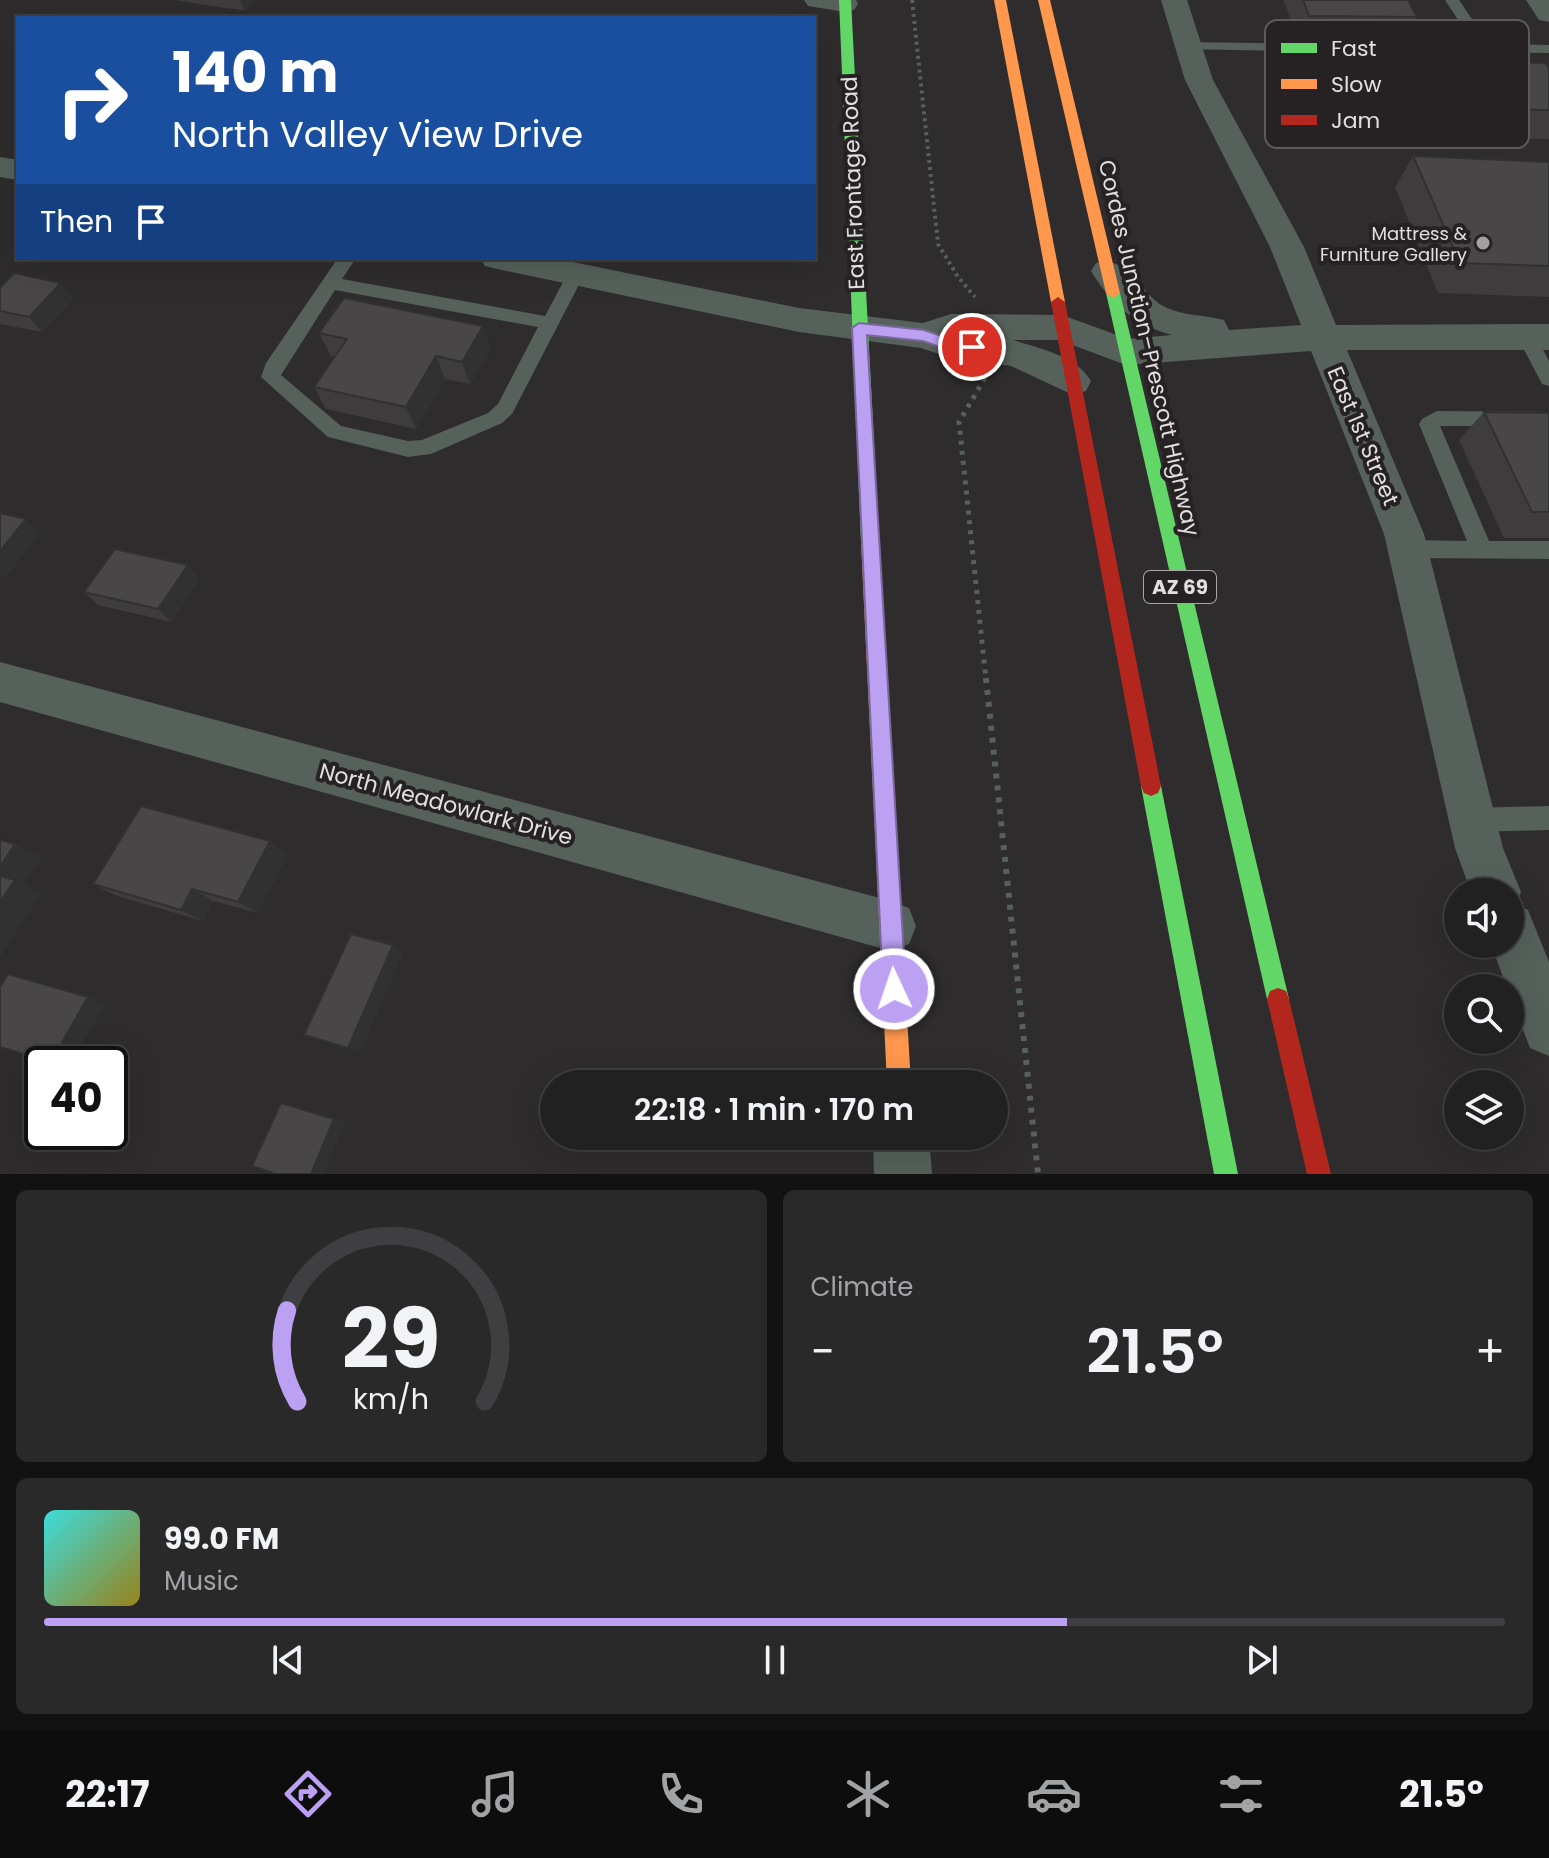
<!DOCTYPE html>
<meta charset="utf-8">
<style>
body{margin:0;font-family:Poppins,sans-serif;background:#2a292a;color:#f1f3f6;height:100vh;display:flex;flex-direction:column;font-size:30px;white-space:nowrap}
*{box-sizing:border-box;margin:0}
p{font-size:26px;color:#a2a3a5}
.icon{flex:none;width:44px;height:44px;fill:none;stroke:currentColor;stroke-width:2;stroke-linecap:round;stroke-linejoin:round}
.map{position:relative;height:1174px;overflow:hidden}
.details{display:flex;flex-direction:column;gap:16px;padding:16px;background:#131213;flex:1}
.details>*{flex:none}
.top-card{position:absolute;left:16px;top:16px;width:800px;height:244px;border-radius:0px;box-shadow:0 8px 32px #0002,0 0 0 2px #3f3e40;background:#1a4fa0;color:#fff;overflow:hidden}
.buttons{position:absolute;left:1444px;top:878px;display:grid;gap:16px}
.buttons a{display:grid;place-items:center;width:80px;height:80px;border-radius:50%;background:#222122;box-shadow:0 8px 32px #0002,0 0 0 2px #3f3e40;font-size:40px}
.speed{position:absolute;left:24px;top:1046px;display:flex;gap:16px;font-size:40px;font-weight:700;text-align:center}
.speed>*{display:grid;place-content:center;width:104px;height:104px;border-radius:50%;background:#222122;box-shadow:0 8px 32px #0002,0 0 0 2px #3f3e40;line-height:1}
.speed .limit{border:4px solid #111;border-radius:12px;background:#fff;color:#111}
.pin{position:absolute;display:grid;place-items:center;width:68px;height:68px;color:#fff;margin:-34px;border:4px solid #fff;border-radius:50%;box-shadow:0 2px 8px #0007}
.me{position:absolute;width:88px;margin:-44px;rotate:357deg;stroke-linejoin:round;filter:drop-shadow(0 0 6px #0008)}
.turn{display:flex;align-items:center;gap:28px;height:168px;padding:0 24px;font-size:36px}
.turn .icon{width:104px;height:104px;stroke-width:2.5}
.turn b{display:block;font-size:56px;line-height:68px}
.then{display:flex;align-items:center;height:76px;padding:0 24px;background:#0003;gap:16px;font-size:30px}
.big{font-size:60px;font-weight:600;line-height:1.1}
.details .card{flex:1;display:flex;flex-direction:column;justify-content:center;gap:12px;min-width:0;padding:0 28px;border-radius:12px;background:#2a292a}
.details .dial{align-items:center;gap:0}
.dial svg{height:208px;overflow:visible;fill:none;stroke:#3f3e40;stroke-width:7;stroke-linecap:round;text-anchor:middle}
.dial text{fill:#f1f3f6;stroke:none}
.song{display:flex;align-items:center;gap:24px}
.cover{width:96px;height:96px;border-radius:12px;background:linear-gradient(135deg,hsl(180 70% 55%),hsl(50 70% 35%))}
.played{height:8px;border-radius:4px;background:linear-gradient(90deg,#bca0f2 70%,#3f3e40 70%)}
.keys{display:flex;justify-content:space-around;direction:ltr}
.heat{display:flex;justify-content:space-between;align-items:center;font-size:44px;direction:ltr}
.details .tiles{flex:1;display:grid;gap:16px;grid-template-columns:1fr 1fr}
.card:last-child{grid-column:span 2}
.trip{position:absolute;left:540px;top:1070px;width:468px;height:80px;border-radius:40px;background:#222122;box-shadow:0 8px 32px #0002,0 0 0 2px #3f3e40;font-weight:600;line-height:80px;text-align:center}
.dock{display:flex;height:128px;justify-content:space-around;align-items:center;background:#0e0d0e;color:#a2a3a5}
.dock .icon{width:56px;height:56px}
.dock .active{color:#bca0f2}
.dock b{font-size:36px;color:#f1f3f6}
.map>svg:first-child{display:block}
</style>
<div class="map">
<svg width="1549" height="1174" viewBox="0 0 1549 1174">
<rect width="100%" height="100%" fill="#2e2c2d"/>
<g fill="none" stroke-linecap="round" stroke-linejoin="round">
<path stroke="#58605c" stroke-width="4" stroke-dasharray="3 4" stroke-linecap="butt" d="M 912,0 L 938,244 L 958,277 L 975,297"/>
<path stroke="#58605c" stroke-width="5" stroke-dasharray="4 6" stroke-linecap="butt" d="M 985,378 L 959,422 L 986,680"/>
<path stroke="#58605c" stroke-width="6" stroke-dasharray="5 7" stroke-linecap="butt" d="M 986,678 L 1038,1174"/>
<g fill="#56615b" fill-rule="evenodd">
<path d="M 1445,0 L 1459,0 L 1489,44 L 1549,45 L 1549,53 L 1405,51 L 1403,48 L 1410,44 L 1474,44 Z"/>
<path d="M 1188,42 L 1336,44 L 1343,48 L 1336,52 L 1183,49 L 1183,43 Z"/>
<path d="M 338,258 L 356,258 L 342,279 L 545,316 L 570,269 L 582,269 L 585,273 L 512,414 L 502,423 L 431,454 L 408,457 L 328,437 L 261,377 L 266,363 ZM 335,290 L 538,327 L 498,404 L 488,413 L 422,440 L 408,441 L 341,426 L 281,375 Z"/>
<path d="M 1526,329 L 1533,331 L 1549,361 L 1549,386 L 1542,384 L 1517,336 Z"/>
<path d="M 1437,411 L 1549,412 L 1549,426 L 1440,426 L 1489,541 L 1549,541 L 1549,559 L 1408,558 L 1400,555 L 1397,549 L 1400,543 L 1408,540 L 1467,541 L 1419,424 L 1422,419 Z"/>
<path d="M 1549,806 L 1549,830 L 1472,832 L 1463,829 L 1459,820 L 1463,811 L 1472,808 Z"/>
</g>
<g fill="#56615b" fill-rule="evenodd">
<path d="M 804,0 L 856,0 L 858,4 L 854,10 L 845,12 L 808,6 Z"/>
<path d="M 1161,0 L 1187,0 L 1213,80 L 1304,247 L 1336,325 L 1549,324 L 1549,350 L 1347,350 L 1424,534 L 1503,848 L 1521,892 L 1516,905 L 1528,910 L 1549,962 L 1549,1056 L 1530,1048 L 1510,996 L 1510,988 L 1507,988 L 1491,944 L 1510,944 L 1510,892 L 1471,892 L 1455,848 L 1384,534 L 1311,351 L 1126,365 L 1059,340 L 1013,340 C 1039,348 1077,356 1091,381 L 1086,391 L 1073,395 L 1011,366 L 951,358 L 921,348 L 799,332 L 497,269 L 485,266 L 480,258 L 553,258 L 799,308 L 923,323 L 951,314 L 1062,315 L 1128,339 L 1172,335 C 1135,325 1111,304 1091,271 L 1096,263 C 1129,254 1140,296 1167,308 C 1185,316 1206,315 1224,320 L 1229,330 L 1301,325 L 1270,247 L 1185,80 Z"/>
<path d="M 1526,0 L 1549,0 L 1549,22 L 1539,20 Z"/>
<path d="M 0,157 L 18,160 L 18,180 L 0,177 Z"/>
<path d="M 0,662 L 891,901 L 909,908 L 916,926 L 909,944 L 891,951 L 0,702 Z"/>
<path d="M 873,1136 L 929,1136 L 932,1174 L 874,1174 Z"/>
</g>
<g fill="#63d668" fill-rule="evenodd">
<path d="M 839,0 L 851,0 L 879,541 L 876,546 L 864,546 L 861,541 Z"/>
<path d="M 1113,288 L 1120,293 L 1289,999 L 1286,1007 L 1278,1010 L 1270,1007 L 1267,999 L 1106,293 Z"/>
<path d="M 1151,776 L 1158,779 L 1161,786 L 1238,1174 L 1214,1174 L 1141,786 L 1144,779 Z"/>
</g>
<g fill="#ff974d" fill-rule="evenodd">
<path d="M 994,0 L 1006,0 L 1065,302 L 1058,307 L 1051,302 Z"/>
<path d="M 1038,0 L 1050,0 L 1120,293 L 1113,298 L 1106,293 Z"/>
<path d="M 870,534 L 876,536 L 879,541 L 911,1084 L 887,1084 L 861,541 L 864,536 Z"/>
</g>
<g fill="#b3261e" fill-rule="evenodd">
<path d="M 1058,297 L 1065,302 L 1161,786 L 1158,793 L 1151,796 L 1144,793 L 1141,786 L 1051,302 Z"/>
<path d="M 1278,988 L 1286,991 L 1289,999 L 1331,1174 L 1307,1174 L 1267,999 L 1270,991 Z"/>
</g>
</g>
<g fill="#3e3c3d">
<path d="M 174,0 L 255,0 L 245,11 Z"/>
<path d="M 1283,0 L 1408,0 L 1417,17 L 1412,27 L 1447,62 L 1549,68 L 1549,139 L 1358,137 L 1331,79 L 1316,79 L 1305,54 L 1312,40 L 1299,40 Z"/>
<path d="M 1413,156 L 1549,162 L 1549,297 L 1438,293 L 1395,187 Z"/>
<path d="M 0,288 L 73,298 L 42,332 L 0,324 Z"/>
<path d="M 319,333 L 491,349 L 470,384 L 445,379 L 416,429 L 326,409 L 314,387 L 335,356 L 331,356 Z"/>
<path d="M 1484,412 L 1549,413 L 1549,538 L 1504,538 L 1459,440 Z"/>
<path d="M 200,578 L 171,622 L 98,605 L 84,592 Z"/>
<path d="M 288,854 L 258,913 L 213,901 L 203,921 L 117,896 L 93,884 Z"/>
<path d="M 393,945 L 403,952 L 360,1052 L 304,1035 Z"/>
</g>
<g fill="#323132">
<path d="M 240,0 L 255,0 L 245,11 Z"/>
<path d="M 61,283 L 73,298 L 42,332 L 29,317 Z"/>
<path d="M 483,326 L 491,349 L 470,384 L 462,362 Z"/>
<path d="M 436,356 L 445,379 L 416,429 L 406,407 Z"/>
<path d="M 26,519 L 41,533 L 5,578 L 0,574 L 0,551 Z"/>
<path d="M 188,565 L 200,578 L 171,622 L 158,609 Z"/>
<path d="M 270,841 L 288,854 L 258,913 L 238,902 Z"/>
<path d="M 15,844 L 42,857 L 24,884 L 42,892 L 0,958 L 0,867 Z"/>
<path d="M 192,889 L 213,901 L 203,921 L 181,910 Z"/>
<path d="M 393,945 L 403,952 L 360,1052 L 348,1048 Z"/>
<path d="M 88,997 L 106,1003 L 71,1064 L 61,1064 L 51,1062 Z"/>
<path d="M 281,1103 L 346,1121 L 324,1174 L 311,1174 Z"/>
</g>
<g fill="#484647" stroke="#323132" stroke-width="2">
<path d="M 1303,0 L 1408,0 L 1417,17 L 1309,16 Z"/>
<path d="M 1318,26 L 1427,27 L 1447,62 L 1545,63 L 1549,68 L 1549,110 L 1373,109 L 1345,51 L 1329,51 Z"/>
<path d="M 1413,156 L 1549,162 L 1549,266 L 1460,263 Z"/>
<path d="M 14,273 L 61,283 L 29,317 L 0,311 L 0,288 Z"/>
<path d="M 344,298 L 483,326 L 462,362 L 436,356 L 406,407 L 314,387 L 347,339 L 319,333 Z"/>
<path d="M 1484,412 L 1549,413 L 1549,512 L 1532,512 Z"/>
<path d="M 0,513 L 26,519 L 0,551 Z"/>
<path d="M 115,549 L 188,565 L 158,609 L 84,592 Z"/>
<path d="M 141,806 L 270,841 L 238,902 L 192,889 L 181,910 L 93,884 Z"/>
<path d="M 0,840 L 15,844 L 0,867 Z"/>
<path d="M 0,876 L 15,880 L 0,902 Z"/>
<path d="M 351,934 L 393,945 L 348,1048 L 304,1035 Z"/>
<path d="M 8,974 L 88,997 L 51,1062 L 0,1047 L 0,987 Z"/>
<path d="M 281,1103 L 334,1119 L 311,1174 L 276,1174 L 252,1166 Z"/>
</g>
<path fill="#bca0f2" stroke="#7a689d" stroke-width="2" d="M 859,323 L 924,330 L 953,340 L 978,343 L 980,347 L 972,353 L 951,351 L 923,341 L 867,335 L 906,989 L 902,997 L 894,1000 L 886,997 L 883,989 L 852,328 Z"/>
<circle fill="#a3a0a1" stroke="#262123" stroke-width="3" cx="1483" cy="243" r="8"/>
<g text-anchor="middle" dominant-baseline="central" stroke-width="8" stroke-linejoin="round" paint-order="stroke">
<g font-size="18" fill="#e2dfe0" stroke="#262123" text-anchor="end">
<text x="1467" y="233">Mattress &amp;<tspan x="1467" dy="21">Furniture Gallery</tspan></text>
</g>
<rect fill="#262123" stroke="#aaa6a7" stroke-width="2" x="1144" y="571" width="72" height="32" rx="6"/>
<g font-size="20" font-weight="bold" fill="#e2dfe0">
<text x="1180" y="587">AZ 69</text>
</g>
<g font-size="22" fill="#e2dfe0" stroke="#262123">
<text transform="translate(853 183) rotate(-92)">East Frontage Road</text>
<text transform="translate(1149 348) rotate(77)">Cordes Junction–Prescott Highway</text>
<text transform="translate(1363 436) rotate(67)">East 1st Street</text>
<text transform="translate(446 804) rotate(15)">North Meadowlark Drive</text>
</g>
</g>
<rect x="1265" y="20" width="264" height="128" rx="12" fill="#262123" stroke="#5e5a5c" stroke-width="2"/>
<rect x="1281" y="43" width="36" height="10" fill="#63d668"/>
<rect x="1281" y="79" width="36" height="10" fill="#ff974d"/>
<rect x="1281" y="115" width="36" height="10" fill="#b3261e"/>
<g font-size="22" fill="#e2dfe0">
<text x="1331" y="56">Fast</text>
<text x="1331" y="92">Slow</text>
<text x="1331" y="128">Jam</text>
</g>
</svg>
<div class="buttons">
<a><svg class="icon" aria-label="sound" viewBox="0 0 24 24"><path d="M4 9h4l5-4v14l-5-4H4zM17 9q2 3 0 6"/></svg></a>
<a><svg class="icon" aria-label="search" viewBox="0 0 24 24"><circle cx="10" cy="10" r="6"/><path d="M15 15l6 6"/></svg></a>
<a><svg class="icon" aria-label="layers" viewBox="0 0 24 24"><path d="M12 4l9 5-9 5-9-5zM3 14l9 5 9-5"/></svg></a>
</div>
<div class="speed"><div class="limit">40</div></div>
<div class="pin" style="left:972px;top:347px;background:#d93025"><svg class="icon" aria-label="arrive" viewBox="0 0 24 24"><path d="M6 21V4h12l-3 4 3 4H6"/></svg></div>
<svg class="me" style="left:894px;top:989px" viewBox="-20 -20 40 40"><circle r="17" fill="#bca0f2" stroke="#fff" stroke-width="3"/><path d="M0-11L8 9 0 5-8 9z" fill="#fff"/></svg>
<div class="trip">22:18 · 1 min · 170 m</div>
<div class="top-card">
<div class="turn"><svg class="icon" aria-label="right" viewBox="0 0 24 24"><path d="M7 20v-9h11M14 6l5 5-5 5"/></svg><div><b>140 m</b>North Valley View Drive</div></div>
<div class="then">Then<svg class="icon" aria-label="arrive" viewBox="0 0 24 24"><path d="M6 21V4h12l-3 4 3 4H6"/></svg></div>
</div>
</div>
<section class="details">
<div class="tiles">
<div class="card dial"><svg viewBox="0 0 100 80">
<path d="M14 69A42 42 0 1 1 86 69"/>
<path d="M14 69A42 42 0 0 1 10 34" stroke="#bca0f2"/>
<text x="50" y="56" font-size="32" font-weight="700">29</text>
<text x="50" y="72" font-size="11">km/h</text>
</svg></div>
<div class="card"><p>Climate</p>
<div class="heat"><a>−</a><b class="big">21.5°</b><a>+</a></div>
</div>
<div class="card">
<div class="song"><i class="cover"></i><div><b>99.0 FM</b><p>Music</p></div></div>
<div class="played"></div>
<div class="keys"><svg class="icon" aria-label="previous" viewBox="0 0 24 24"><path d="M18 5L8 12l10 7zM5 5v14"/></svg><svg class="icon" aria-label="pause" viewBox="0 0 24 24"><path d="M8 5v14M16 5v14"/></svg><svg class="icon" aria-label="next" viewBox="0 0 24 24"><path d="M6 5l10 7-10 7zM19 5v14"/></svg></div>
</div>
</div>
</section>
<nav class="dock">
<b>22:17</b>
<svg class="icon active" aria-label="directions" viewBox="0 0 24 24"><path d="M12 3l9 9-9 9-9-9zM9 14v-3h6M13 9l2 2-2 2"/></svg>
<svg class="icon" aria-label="music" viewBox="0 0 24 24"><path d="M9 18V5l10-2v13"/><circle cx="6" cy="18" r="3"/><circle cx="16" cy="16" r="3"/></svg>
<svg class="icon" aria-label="phone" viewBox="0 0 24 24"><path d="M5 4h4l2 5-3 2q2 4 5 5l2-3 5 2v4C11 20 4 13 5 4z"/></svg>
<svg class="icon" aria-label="climate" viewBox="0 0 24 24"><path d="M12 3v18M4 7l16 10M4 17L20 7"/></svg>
<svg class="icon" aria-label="car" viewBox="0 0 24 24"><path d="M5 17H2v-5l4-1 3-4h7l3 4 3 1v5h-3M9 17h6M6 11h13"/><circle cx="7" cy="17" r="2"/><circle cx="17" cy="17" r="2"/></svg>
<svg class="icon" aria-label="filters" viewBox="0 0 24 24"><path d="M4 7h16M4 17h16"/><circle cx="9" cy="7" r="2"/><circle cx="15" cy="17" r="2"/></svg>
<b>21.5°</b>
</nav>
